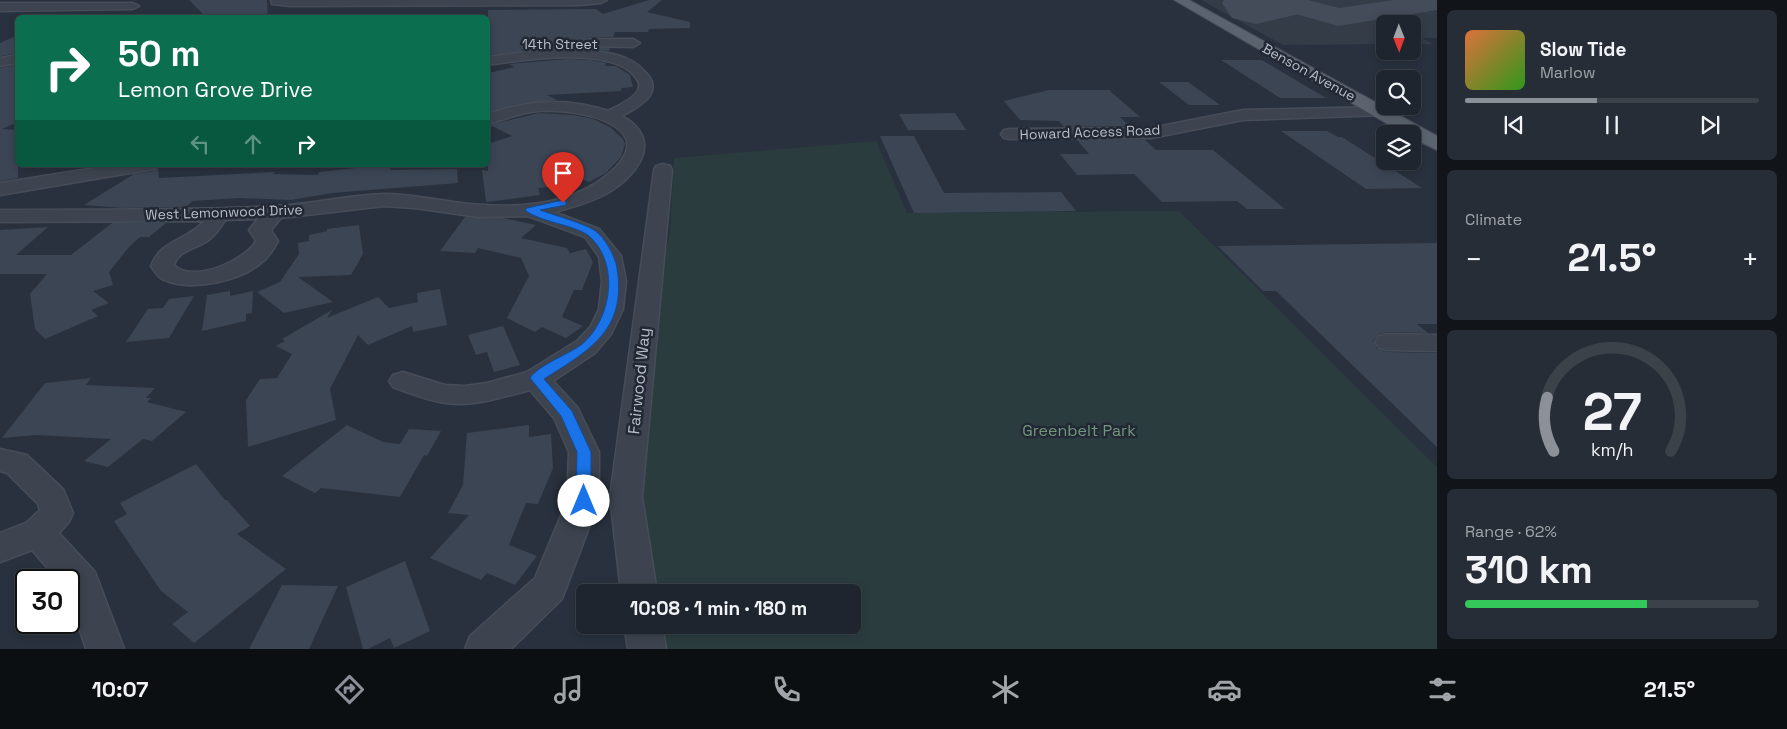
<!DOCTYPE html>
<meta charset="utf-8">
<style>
body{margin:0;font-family:"Space Grotesk",sans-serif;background:#272d36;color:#f1f3f6;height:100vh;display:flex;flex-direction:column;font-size:19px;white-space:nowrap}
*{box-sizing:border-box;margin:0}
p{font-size:16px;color:#a1a5aa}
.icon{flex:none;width:28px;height:28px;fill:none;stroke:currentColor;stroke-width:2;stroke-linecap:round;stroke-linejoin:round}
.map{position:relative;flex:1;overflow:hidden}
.sheet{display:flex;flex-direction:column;gap:10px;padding:10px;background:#111419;width:350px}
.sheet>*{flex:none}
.hud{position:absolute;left:15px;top:15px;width:475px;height:152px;border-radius:8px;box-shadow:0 2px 8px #0003,0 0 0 1px #3c424a;background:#0b6e4f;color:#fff;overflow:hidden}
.needle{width:32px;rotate:179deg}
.controls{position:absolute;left:1376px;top:15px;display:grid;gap:10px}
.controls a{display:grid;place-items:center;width:45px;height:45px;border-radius:8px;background:#1f252e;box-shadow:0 2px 8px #0003,0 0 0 1px #3c424a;font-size:25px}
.speed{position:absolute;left:15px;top:569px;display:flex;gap:10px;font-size:25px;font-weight:700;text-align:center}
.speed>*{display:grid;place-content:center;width:65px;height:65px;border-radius:50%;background:#1f252e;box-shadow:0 2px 8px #0003,0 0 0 1px #3c424a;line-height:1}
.speed .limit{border:2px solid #111;border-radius:8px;background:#fff;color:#111}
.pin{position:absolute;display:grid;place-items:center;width:42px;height:42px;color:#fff;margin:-51px -21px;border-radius:50% 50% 50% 0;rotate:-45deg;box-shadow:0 0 5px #0007}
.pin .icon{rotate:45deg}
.me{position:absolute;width:55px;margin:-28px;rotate:0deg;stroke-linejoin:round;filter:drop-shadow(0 0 4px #0008)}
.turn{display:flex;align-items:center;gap:18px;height:105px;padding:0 20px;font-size:22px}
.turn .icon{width:65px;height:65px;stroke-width:2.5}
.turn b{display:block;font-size:35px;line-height:42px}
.lanes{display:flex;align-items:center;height:48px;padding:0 20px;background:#0003;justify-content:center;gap:25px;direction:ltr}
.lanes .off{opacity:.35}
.big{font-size:38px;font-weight:700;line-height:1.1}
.sheet .widget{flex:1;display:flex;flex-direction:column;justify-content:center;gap:8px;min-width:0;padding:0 18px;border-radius:8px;background:#272d36}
.sheet .dial{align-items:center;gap:0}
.dial svg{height:130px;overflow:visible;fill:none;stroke:#3c424a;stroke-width:7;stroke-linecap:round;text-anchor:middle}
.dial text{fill:#f1f3f6;stroke:none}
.song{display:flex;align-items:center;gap:15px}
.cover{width:60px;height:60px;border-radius:8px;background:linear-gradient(135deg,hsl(20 70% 55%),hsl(110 70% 35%))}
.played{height:5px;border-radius:2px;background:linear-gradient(90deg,#8c9099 45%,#3c424a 45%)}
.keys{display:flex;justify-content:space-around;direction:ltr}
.heat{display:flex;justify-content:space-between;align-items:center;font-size:28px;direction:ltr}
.charge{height:8px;border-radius:4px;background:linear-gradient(90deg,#34c759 62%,#3c424a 0)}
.trip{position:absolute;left:576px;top:584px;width:285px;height:50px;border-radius:8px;background:#1f252e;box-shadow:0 2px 8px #0003,0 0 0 1px #3c424a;font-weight:700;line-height:50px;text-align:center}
.dock{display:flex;height:80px;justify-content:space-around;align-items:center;background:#0c0f12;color:#a1a5aa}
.dock .icon{width:35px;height:35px}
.dock .current{color:#8c9099}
.dock b{font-size:22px;color:#f1f3f6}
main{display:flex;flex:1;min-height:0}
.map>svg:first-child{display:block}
</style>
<main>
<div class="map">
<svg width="1437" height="649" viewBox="0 0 1437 649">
<rect width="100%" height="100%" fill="#29313e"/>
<path fill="#343c48" d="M 1201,0 L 1437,0 L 1437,38 L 1422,38 L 1433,44 L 1413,44 L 1412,24 L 1385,24 L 1385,44 L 1283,45 Z"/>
<path fill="#2b3c3f" d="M 876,141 L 907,213 L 1179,211 L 1437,467 L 1437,649 L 667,649 L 662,625 L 852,625 L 852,592 L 656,592 L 644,532 L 643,460 L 664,258 L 670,233 L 674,158 Z"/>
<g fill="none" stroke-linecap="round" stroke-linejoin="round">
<path fill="#444c5a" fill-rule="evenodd" d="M 1263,0 L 1308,0 L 1339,8 L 1394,0 L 1437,0 L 1437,10 L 1338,26 L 1267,6 Z"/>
<path fill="#444c5a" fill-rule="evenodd" d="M 1224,0 L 1309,0 L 1299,14 L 1256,24 L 1232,18 L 1222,3 Z"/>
</g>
<g fill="#3c4554">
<path d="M 189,0 L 267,0 L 268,18 L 207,18 Z"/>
<path d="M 649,0 L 662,0 L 647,12 L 690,22 L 690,28 L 649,29 L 648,32 L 615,32 L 613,37 L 588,37 L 579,43 L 583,48 L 610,48 L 609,51 L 571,47 L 492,55 L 488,52 L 488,10 L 596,9 L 603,14 Z"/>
<path d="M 18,35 L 18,53 L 0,56 L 0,43 Z"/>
<path d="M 568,59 L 591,60 L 606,63 L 605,66 L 616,66 L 630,75 L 633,87 L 621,88 L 622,91 L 547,95 L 557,100 L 517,104 L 488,112 L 488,73 L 514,67 L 509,64 Z"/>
<path d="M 1221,60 L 1262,60 L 1326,98 L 1280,98 Z"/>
<path d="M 18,65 L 18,122 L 2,129 L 18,130 L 18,178 L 0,181 L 0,68 Z"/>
<path d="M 1159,82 L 1188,82 L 1220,105 L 1189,105 Z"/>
<path d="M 1049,90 L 1109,90 L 1140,117 L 1120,117 L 1130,126 L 1064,127 L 1059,121 L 1020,120 L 1004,101 Z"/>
<path d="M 539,113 L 574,115 L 593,119 L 610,127 L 623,139 L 625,144 L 621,157 L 606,173 L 589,182 L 545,165 L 549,187 L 538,188 L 540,195 L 486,202 L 482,170 L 488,171 L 488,144 L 512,136 L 490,125 Z"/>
<path d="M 955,113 L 966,130 L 908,130 L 899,114 Z"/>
<path d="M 1281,131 L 1327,131 L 1338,137 L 1342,137 L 1422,188 L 1366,189 Z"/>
<path d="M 880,136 L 914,136 L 944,193 L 1061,192 L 1076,211 L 914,213 Z"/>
<path d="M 1077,140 L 1145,140 L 1156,150 L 1213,150 L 1285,209 L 1247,209 L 1237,201 L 1162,202 L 1134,174 L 1077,175 L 1060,154 L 1089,154 Z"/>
<path d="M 384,165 L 392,165 L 390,170 L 457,169 L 458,183 L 332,193 L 291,200 L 239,198 L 193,201 L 185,207 L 124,208 L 84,205 L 134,174 L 154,171 L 158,167 L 159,178 L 275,172 L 273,174 L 318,175 L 319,172 Z"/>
<path d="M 465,217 L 503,218 L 536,225 L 521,238 L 567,248 L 570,253 L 586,249 L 593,262 L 582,290 L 574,290 L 562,317 L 583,326 L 566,338 L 542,327 L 535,332 L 507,318 L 529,276 L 521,258 L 478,248 L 475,253 L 440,251 Z"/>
<path d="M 112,223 L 166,223 L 149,237 L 140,237 L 129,247 L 109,272 L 113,285 L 93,291 L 109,303 L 91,310 L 98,316 L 45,339 L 35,329 L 30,294 L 47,274 L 0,274 L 0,230 L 48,227 L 16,255 L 71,255 Z"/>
<path d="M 359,225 L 363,254 L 351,275 L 298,277 L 333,302 L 284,313 L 257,292 L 280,282 L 299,254 L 298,243 L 309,241 L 309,235 L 327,231 L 327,229 Z"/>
<path d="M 1437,243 L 1437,324 L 1417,324 L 1428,333 L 1388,332 L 1379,334 L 1373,341 L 1377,349 L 1388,352 L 1437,353 L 1437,447 L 1276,291 L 1263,291 L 1218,246 Z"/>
<path d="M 440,289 L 447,325 L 413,332 L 412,326 L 368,345 L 358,335 L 330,389 L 336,420 L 248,447 L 246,400 L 260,379 L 277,378 L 292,354 L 276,346 L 285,341 L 282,339 L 332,310 L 327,318 L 378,297 L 389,308 L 418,302 L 417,293 Z"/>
<path d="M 230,291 L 230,296 L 253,291 L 252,313 L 246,314 L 246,321 L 202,331 L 207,295 Z"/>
<path d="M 194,296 L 169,338 L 126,342 L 148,309 L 163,308 L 169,299 Z"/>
<path d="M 503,326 L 520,365 L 494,372 L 487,352 L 476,355 L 468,335 Z"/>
<path d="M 91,378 L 86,385 L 155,388 L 146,398 L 151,398 L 147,402 L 186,412 L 152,441 L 143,439 L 108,467 L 84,461 L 111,439 L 37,435 L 2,438 L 45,383 Z"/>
<path d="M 347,425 L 383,442 L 400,444 L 409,429 L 441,431 L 427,456 L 424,455 L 400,497 L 321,488 L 315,493 L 282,476 Z"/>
<path d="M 529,425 L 529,437 L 551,434 L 553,468 L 538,504 L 526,503 L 509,545 L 537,556 L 515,585 L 487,573 L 481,580 L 430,558 L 469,515 L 448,513 L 463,485 L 467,433 Z"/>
<path d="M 196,464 L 225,500 L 227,500 L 250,526 L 237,534 L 286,569 L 194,643 L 172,624 L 188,612 L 161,591 L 114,521 L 127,514 L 120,503 Z"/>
<path d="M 405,561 L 430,631 L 394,648 L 390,638 L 368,649 L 363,649 L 346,587 Z"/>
<path d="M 282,585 L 338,586 L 309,649 L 249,649 Z"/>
</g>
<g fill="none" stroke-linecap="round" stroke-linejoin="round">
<defs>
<g id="minor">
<path d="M 271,0 L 607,0 L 601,3 L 580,5 L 290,6 L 272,4 Z"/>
<path d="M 0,3 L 133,3 L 139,6 L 133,9 L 0,11 Z"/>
<path d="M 588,39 L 633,39 L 640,43 L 633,47 L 583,46 L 581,43 Z"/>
<path d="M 571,49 C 586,50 602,51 617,55 C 627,58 636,62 643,70 C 667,91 641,106 622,116 C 667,141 635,179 602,196 C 587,203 571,208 554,212 L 599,229 L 621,256 L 626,281 L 623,309 L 611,334 L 595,353 L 553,381 L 577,407 L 599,452 L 599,501 L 562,599 L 511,649 L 465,649 L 470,636 L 535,578 L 567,501 L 569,452 L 554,418 L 530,390 C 502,397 475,407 446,403 C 428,401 410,393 393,387 L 389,381 L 393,375 L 403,372 L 445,385 L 465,386 L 487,383 L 527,372 L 577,341 L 591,326 L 599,309 L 602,281 L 599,257 L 585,237 L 528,216 L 479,217 L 414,208 L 384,206 L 281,218 L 271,230 L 278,241 C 273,250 269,257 261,263 C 240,281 191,292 164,280 C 158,278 154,271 151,266 C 161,239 187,241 204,221 L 0,222 L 0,210 C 92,209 184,211 276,206 C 313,204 349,195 385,194 C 408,194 431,199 454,202 C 504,209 565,209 606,176 C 668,126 578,108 539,111 C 521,112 505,120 488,124 L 488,114 C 527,100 567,97 608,111 C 617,106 645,95 638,81 C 619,44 521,60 488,65 L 488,57 L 525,52 ZM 258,219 L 249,230 L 256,241 C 245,261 192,284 174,265 C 179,249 198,249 210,239 C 216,234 221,227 225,220 Z"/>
<path d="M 18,55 L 18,63 L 0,66 L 0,58 Z"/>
<path d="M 1379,107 L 1385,109 L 1387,112 L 1385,115 L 1243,120 L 1151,138 L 1010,139 L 1004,138 L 1001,134 L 1004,130 L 1010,129 L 1151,128 L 1243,110 Z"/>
<path d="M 663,164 L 670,166 L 672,170 L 642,497 L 657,592 L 621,592 L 610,497 L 654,170 L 656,166 Z"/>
<path d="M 114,165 L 157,165 L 154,169 L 148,170 L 0,195 L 0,183 Z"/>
<path d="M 1388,334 L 1437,335 L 1437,351 L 1388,350 L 1379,348 L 1375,342 L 1379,336 Z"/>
<path d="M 0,449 L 27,455 L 63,489 L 73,513 L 69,522 L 59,533 L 95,572 L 124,649 L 86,649 L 69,597 L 69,580 L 58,580 L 32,550 L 0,562 L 0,533 L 26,523 L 40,510 L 38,504 L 7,473 L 0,471 Z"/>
<path d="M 624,625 L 662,625 L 666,649 L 628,649 Z"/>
</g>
<path id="major" d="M 1174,0 L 1189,0 L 1437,136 L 1437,150 L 1412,138 L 1412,134 L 1405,134 Z"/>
</defs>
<use href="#minor" stroke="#464d58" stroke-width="3"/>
<use href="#major" stroke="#464d58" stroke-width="2"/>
<use href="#minor" fill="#3d444f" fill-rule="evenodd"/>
<use href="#major" fill="#5b636e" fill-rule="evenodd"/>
</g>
<path fill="#1a73e8" stroke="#114b97" d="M 563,200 L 566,201 L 566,205 L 540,210 C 556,216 580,222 594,230 C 605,237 615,256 617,268 C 627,331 589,350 544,379 L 572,411 L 591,452 L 591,501 L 589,505 L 584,506 L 578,505 L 576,501 L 577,452 L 561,416 L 530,378 C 539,365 567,355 581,345 C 612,320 620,263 589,236 C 576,225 539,222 525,210 L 527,208 Z"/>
<g text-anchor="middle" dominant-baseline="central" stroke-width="5" stroke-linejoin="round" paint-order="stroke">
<g font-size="14" fill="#b9bfc9" stroke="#222934">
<text x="560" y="44">14th Street</text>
<text transform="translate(1309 72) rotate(29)">Benson Avenue</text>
<text transform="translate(1090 132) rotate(-2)">Howard Access Road</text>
<text transform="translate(224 212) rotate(-2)">West Lemonwood Drive</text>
</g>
<g font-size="16" fill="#b9bfc9" stroke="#222934">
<text transform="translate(639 381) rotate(-84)">Fairwood Way</text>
</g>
<g font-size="16" fill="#73977d" stroke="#222934">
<text x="1079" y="430">Greenbelt Park</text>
</g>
</g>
</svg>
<div class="controls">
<a><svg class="needle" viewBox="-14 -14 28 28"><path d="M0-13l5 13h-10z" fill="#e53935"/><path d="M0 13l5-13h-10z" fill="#a1a5aa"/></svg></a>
<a><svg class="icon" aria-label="search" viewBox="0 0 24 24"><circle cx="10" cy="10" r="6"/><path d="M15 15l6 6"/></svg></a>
<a><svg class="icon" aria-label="layers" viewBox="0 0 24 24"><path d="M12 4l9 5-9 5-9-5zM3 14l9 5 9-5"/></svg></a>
</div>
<div class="speed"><div class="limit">30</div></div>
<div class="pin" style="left:563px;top:203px;background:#d93025"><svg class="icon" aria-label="arrive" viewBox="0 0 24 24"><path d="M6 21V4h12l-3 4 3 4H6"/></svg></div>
<svg class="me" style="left:584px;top:501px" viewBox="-20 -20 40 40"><circle r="19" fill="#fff"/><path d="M0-13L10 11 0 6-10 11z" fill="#1a73e8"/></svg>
<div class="trip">10:08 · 1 min · 180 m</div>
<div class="hud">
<div class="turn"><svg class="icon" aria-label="right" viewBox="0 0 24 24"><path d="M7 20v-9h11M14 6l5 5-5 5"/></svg><div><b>50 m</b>Lemon Grove Drive</div></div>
<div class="lanes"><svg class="icon off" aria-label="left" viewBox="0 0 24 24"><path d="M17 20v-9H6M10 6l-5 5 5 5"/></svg><svg class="icon off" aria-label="ahead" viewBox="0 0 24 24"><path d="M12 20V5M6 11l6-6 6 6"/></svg><svg class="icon" aria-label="right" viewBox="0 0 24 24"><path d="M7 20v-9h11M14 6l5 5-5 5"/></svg></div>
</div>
</div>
<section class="sheet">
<div class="widget">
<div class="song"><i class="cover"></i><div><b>Slow Tide</b><p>Marlow</p></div></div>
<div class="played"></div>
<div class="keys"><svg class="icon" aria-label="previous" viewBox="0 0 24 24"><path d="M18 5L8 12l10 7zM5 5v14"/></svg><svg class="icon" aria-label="pause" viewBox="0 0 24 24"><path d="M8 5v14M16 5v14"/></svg><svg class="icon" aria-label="next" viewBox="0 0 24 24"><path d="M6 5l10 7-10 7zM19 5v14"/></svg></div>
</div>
<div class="widget"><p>Climate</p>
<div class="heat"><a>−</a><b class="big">21.5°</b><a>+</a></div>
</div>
<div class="widget dial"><svg viewBox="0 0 100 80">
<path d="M14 69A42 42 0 1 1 86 69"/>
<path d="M14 69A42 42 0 0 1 10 36" stroke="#8c9099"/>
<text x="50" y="56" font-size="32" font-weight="700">27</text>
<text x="50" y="72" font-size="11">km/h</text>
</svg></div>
<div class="widget"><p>Range · 62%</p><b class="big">310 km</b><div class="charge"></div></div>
</section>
</main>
<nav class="dock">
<b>10:07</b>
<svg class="icon current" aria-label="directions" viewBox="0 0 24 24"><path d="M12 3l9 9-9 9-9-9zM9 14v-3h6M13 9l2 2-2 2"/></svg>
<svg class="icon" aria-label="music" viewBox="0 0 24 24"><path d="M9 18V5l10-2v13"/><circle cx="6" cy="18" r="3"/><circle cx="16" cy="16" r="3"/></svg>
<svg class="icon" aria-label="phone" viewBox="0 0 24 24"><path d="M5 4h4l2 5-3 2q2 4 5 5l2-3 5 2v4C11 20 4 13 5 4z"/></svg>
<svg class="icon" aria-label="climate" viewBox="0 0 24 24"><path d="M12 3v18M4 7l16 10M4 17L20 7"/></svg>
<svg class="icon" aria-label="car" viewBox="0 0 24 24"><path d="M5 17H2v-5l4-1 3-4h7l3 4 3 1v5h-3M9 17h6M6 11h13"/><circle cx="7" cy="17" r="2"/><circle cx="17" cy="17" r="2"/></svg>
<svg class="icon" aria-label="filters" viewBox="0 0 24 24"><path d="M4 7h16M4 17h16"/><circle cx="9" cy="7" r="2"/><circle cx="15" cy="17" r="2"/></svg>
<b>21.5°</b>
</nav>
